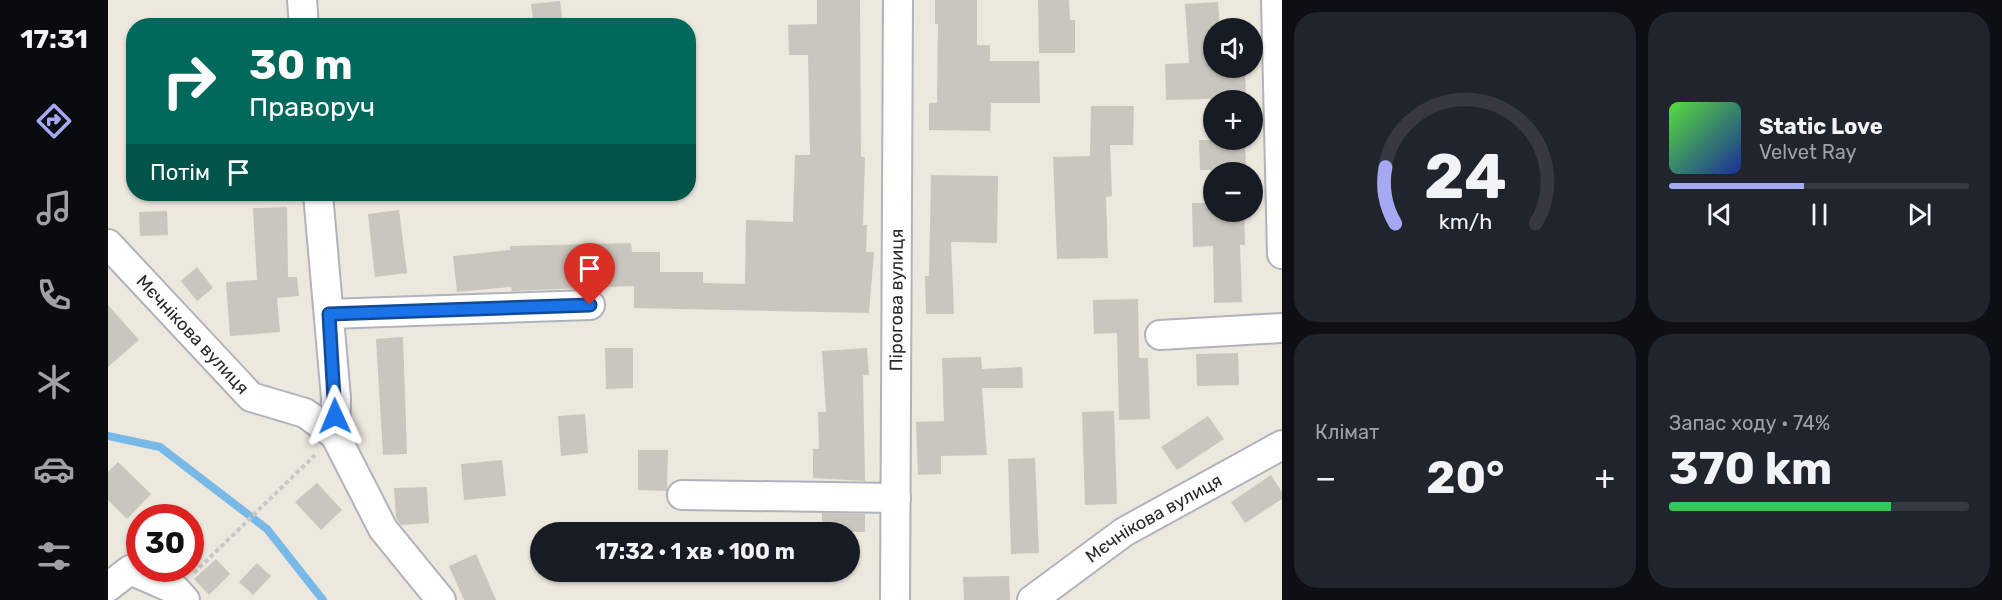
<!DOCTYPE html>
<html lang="uk">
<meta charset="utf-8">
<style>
body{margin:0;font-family:Rubik,sans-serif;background:#20242c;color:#f1f3f6;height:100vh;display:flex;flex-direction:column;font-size:22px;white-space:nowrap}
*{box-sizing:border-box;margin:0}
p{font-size:20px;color:#9ea1a6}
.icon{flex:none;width:33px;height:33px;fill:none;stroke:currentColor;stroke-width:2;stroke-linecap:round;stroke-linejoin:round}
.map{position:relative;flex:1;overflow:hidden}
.side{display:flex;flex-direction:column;gap:12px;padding:12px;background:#0d0f14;width:720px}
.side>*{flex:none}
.hud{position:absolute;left:18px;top:18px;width:570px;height:183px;border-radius:24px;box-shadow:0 2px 4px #0004;background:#00695c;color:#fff;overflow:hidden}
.tools{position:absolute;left:1095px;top:18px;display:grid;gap:12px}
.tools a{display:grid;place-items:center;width:60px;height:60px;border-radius:50%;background:#171b24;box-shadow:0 2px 4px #0004;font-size:30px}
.speed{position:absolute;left:18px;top:504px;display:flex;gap:12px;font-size:30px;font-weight:700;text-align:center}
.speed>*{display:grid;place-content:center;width:78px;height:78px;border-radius:50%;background:#171b24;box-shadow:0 2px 4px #0004;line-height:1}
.speed .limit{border:9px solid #d22;background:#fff;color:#111}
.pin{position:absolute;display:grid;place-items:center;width:51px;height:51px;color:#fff;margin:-62px -26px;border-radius:50% 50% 50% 0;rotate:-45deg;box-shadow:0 0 6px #0007}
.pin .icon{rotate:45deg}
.me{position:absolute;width:66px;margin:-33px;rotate:359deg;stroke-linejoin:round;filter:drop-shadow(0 0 4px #0008)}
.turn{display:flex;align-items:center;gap:21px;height:126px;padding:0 24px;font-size:27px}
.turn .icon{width:78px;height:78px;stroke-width:2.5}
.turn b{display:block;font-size:42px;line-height:51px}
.then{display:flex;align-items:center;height:57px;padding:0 24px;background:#0003;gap:12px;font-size:22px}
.big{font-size:45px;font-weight:700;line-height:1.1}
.side .card{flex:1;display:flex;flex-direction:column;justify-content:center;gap:9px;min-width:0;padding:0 21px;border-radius:24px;background:#20242c}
.side .dial{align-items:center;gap:0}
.dial svg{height:156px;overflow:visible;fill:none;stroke:#363941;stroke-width:7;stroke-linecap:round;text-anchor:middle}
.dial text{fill:#f1f3f6;stroke:none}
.song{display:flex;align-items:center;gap:18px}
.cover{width:72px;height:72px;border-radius:9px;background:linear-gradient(135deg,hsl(110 70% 55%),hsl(230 70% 35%))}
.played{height:6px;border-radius:3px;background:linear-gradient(90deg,#a5a9f3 45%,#363941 45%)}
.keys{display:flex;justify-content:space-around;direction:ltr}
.heat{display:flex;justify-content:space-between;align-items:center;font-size:33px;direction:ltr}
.charge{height:9px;border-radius:4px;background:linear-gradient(90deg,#34c759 74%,#363941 0)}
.side .tiles{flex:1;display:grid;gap:12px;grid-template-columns:repeat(2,1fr)}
.trip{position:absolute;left:422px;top:522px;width:330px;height:60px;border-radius:30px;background:#171b24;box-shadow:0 2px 4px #0004;font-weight:700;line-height:60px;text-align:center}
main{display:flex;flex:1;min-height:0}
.tabs{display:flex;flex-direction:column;width:108px;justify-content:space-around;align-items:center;background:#090b0e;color:#9ea1a6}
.tabs .icon{width:42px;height:42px}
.tabs .selected{color:#a5a9f3}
.tabs b{font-size:27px;color:#f1f3f6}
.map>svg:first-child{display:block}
</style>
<main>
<nav class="tabs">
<b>17:31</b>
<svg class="icon selected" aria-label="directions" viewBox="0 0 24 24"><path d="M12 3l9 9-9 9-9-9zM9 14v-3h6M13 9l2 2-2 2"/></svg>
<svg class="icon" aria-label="music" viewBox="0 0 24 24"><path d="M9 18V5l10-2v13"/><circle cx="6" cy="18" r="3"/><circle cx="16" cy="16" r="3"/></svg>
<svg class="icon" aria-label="phone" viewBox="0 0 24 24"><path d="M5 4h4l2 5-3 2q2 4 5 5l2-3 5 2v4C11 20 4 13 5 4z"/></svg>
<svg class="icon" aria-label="climate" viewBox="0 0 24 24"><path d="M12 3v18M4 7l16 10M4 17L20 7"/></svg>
<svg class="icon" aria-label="car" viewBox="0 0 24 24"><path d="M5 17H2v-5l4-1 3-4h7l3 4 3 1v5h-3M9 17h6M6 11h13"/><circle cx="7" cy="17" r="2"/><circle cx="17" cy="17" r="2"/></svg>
<svg class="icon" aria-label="filters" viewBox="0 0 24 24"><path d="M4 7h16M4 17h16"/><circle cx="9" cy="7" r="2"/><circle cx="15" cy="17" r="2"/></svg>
</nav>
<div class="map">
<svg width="1174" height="600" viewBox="0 0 1174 600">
<rect width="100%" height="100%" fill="#ece8de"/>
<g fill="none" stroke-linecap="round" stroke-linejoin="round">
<path stroke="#78b9e8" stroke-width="8" d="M 0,436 L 52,447 L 159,529 L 215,600"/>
</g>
<g fill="#c8c6bd">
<path d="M 709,0 L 752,0 L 753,157 L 757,157 L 755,225 L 759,225 L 758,252 L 766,252 L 761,313 L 526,308 L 526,286 L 404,291 L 403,287 L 349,292 L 345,256 L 402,250 L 402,246 L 523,243 L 524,252 L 552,252 L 552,272 L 595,272 L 595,283 L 637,284 L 638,220 L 685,222 L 687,155 L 702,155 L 700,55 L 681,55 L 680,25 L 709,24 Z"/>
<path d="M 827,0 L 869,0 L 869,45 L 882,45 L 882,61 L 931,61 L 932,103 L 883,103 L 882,131 L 821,130 L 821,103 L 829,103 L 830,24 L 827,24 Z"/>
<path d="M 930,0 L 961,0 L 962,20 L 967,20 L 967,53 L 931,53 Z"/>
<path d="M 452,1 L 455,26 L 426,26 L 423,4 Z"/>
<path d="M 1110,2 L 1112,28 L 1106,28 L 1106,68 L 1137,68 L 1138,98 L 1058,100 L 1057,64 L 1081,63 L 1077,4 Z"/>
<path d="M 983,106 L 1026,106 L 1025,145 L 1002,145 L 1004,196 L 998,197 L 1000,258 L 949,259 L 945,157 L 982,156 Z"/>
<path d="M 1091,140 L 1137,140 L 1138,169 L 1092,170 Z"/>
<path d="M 823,175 L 890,176 L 889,243 L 843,242 L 846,314 L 818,314 L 817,276 L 821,276 Z"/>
<path d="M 1084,203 L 1106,203 L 1106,212 L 1136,212 L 1137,245 L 1132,245 L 1134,302 L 1106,303 L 1105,246 L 1085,247 Z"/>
<path d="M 179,207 L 180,277 L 189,277 L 191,296 L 169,298 L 172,332 L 122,336 L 118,282 L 149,280 L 145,208 Z"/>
<path d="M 291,210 L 299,273 L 267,277 L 260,214 Z"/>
<path d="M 59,211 L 60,235 L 32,236 L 31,212 Z"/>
<path d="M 89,267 L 105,288 L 89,301 L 73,281 Z"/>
<path d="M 1030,299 L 1031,358 L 1040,358 L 1042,419 L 1011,420 L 1009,333 L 986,334 L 985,300 Z"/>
<path d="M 0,305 L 31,340 L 0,367 Z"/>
<path d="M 295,337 L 299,454 L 275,455 L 268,339 Z"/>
<path d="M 497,348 L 525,348 L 525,388 L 498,389 Z"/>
<path d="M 759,348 L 761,375 L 755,375 L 757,481 L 705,478 L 705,449 L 711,449 L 710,412 L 718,412 L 714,351 Z"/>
<path d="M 1130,353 L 1131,385 L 1089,386 L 1088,354 Z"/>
<path d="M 873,357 L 874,369 L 914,367 L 915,388 L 874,388 L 879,455 L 833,456 L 833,474 L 810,475 L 808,422 L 836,421 L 834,358 Z"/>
<path d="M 1006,411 L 1009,504 L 977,505 L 974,412 Z"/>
<path d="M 477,414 L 480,453 L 453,456 L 450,416 Z"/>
<path d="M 1100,416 L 1116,439 L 1069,470 L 1053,447 Z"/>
<path d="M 530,450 L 560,450 L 559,491 L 530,490 Z"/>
<path d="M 927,458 L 931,553 L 903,554 L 900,459 Z"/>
<path d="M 394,460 L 398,496 L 356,500 L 353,464 Z"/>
<path d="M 10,462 L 43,494 L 19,519 L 0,500 L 0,472 Z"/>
<path d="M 1163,475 L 1174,492 L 1174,499 L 1137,523 L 1123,502 Z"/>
<path d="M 209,483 L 234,510 L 213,530 L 187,502 Z"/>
<path d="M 319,487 L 321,523 L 293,525 L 288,518 L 286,488 Z"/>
<path d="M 714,513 L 757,514 L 757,532 L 714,532 Z"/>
<path d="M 368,554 L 388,600 L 356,600 L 341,566 Z"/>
<path d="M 108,559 L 122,574 L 101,595 L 86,579 Z"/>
<path d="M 149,563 L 163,576 L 145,595 L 131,582 Z"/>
<path d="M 901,576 L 902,600 L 856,600 L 855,577 Z"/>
</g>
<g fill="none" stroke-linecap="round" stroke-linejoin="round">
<defs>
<g id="minor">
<path d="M 194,0 L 196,26"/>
<path d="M 1168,0 L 1174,254"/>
<path d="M 210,194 L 228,398 L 227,435"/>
<path id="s1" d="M 0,244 L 143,397 L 197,413 L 227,435 L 275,529 L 333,600"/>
<path d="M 221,314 L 482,305"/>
<path d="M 1052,335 L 1174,328"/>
<path d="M 574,495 L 788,498"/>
<path d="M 0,587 L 22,570 L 68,590 L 77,600"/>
<path id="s2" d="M 787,600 L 790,0"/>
<path id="s3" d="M 924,600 L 1016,532 L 1174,445"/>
</g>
</defs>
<use href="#minor" stroke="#b2b2be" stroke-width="32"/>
<path stroke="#c8c8c8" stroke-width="4" stroke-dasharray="4.5 3" stroke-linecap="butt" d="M 86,573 L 207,455"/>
<use href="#minor" stroke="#fff" stroke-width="28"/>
</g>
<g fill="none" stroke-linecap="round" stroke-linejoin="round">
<defs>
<path id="route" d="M 227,416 L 221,314 L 482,305"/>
</defs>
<use href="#route" stroke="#114b97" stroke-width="15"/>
<use href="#route" stroke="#1a73e8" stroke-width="10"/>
</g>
<g text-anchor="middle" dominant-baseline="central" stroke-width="4.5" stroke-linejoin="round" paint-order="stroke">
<g font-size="18" fill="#2b2b2b" stroke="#fff">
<text stroke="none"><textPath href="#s2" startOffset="300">Пірогова вулиця</textPath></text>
<text stroke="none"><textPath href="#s1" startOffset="124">Мєчнікова вулиця</textPath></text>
<text stroke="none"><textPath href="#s3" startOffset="147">Мєчнікова вулиця</textPath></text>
</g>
</g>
</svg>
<div class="tools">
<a><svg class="icon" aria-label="sound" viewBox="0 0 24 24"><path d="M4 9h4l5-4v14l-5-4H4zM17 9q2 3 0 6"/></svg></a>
<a>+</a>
<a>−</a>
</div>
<div class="speed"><div class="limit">30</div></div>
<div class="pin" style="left:482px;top:305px;background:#d93025"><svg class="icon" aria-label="arrive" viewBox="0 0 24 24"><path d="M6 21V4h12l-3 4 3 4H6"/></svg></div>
<svg class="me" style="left:227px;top:416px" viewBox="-20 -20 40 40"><path d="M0-17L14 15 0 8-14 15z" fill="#1a73e8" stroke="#fff" stroke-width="4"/></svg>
<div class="trip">17:32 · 1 хв · 100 m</div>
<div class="hud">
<div class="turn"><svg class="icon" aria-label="right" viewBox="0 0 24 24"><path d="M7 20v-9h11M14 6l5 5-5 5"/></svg><div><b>30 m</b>Праворуч</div></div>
<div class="then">Потім<svg class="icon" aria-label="arrive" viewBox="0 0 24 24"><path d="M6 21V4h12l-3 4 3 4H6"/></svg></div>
</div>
</div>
<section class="side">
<div class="tiles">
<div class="card dial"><svg viewBox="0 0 100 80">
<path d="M14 69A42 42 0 1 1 86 69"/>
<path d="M14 69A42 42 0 0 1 9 40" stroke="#a5a9f3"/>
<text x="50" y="56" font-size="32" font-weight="700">24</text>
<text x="50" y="72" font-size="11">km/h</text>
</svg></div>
<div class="card">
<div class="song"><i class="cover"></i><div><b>Static Love</b><p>Velvet Ray</p></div></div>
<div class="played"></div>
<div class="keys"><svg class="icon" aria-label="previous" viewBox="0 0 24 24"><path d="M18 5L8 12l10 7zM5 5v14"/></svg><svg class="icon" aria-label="pause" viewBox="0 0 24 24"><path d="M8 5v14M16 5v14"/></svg><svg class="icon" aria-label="next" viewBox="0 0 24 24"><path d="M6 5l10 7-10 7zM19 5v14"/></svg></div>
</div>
<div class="card"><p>Клімат</p>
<div class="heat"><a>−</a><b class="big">20°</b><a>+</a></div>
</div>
<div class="card"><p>Запас ходу · 74%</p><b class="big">370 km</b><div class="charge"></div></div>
</div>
</section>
</main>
